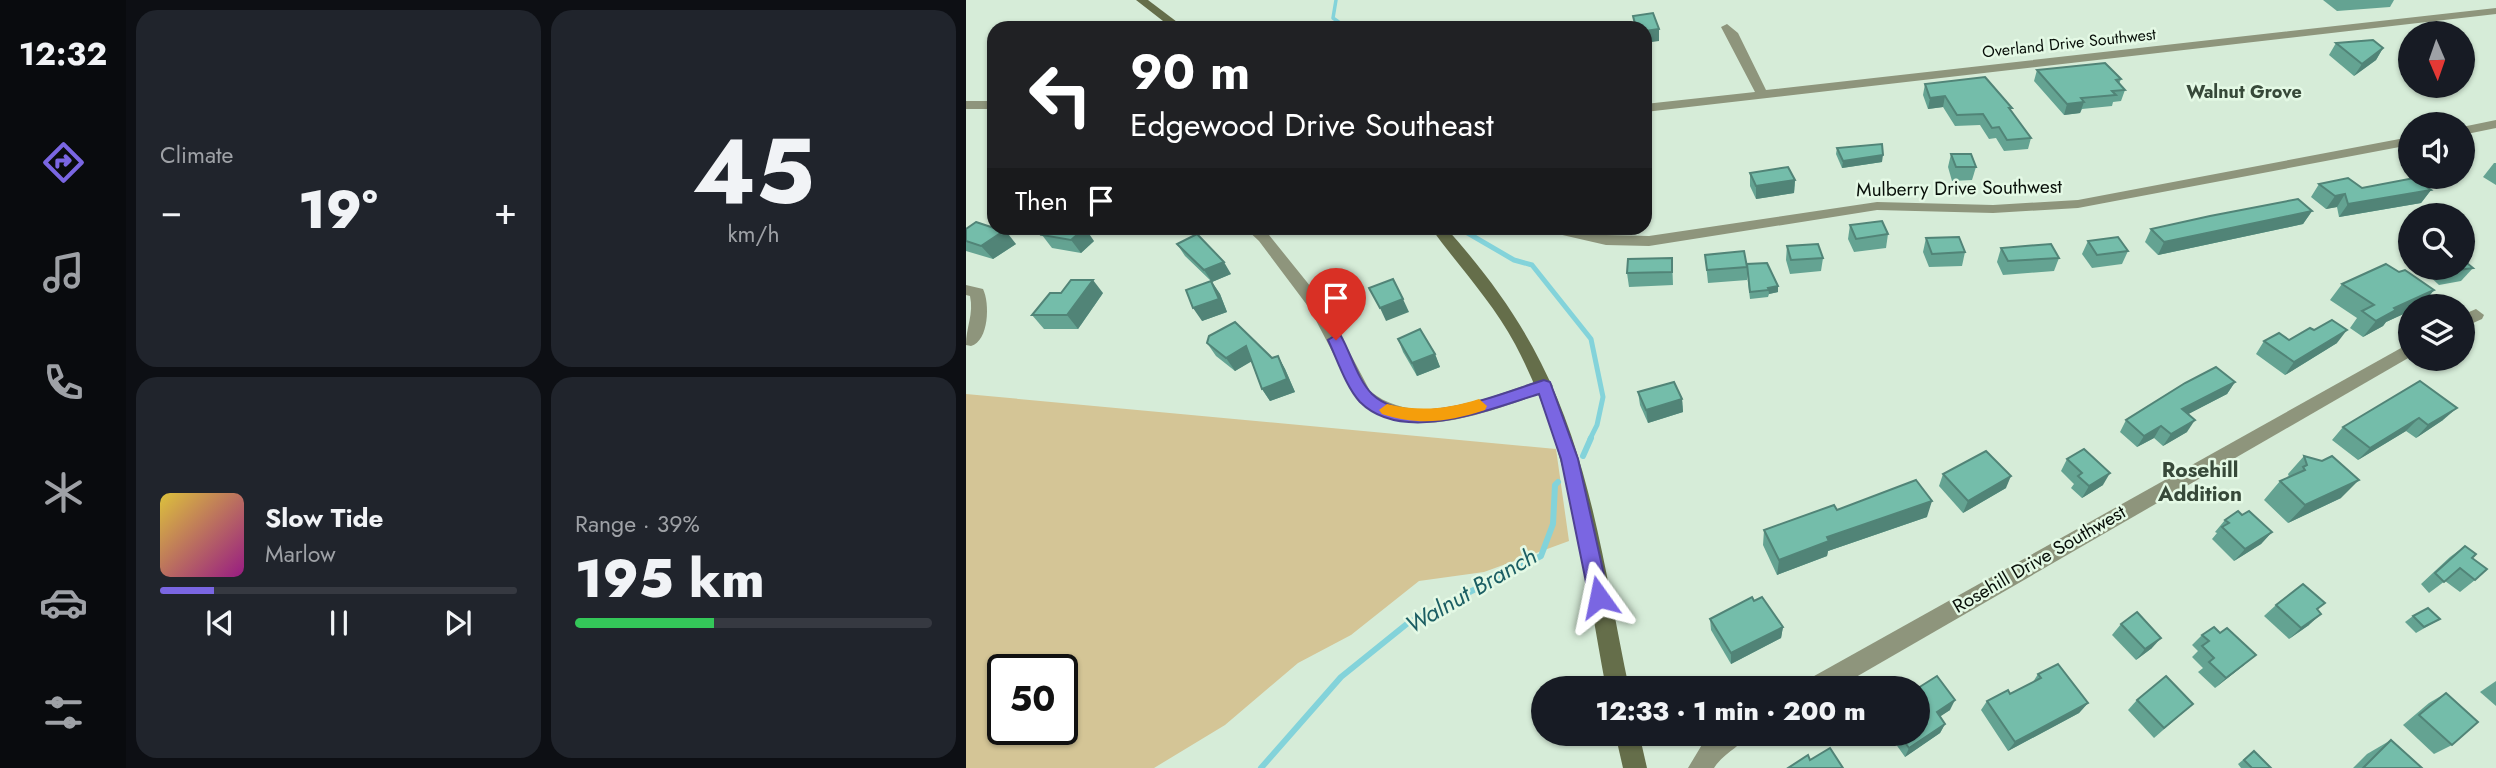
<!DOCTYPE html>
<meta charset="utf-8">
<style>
body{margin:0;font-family:Jost,sans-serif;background:#20242c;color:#f1f3f6;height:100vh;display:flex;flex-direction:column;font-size:26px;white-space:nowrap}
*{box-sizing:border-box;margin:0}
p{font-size:23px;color:#9ea1a6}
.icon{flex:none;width:38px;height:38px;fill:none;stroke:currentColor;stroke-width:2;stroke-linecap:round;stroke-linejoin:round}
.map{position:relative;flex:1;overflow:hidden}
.details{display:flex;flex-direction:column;gap:10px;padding:10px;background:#0d0f14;width:840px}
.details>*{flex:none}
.guide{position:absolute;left:21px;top:21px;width:665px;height:214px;border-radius:21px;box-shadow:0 2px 5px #0004;background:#202124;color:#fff;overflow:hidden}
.needle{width:46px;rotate:178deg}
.fabs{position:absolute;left:1432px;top:21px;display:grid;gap:14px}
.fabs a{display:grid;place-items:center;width:77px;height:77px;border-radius:50%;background:#171b24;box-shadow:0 2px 5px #0004;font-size:35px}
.speed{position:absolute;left:21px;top:654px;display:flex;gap:14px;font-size:35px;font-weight:700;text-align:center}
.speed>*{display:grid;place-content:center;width:91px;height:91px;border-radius:50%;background:#171b24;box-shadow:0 2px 5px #0004;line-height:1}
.speed .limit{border:4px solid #111;border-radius:10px;background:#fff;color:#111}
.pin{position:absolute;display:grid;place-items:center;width:60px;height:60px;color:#fff;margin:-72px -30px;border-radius:50% 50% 50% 0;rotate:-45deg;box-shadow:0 0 7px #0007}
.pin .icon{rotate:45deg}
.me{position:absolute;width:77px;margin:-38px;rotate:348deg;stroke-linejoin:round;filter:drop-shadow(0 0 5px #0008)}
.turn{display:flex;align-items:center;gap:24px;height:147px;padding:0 28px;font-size:32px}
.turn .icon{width:91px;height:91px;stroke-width:2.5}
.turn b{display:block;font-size:49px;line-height:60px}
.then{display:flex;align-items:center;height:66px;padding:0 28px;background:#0003;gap:14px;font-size:26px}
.big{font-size:52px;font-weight:800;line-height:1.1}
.details .widget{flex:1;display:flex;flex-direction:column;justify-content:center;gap:10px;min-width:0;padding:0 24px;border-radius:21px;background:#20242c}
.details .dial{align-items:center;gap:0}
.dial b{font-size:91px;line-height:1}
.song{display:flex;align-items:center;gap:21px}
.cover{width:84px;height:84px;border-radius:10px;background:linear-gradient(135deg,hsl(50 70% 55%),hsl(310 70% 35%))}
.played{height:7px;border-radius:4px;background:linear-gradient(90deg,#7a66e2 15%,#363941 15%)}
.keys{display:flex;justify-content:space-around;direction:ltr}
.heat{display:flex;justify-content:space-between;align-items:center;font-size:38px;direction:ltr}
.charge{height:10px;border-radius:5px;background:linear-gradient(90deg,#34c759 39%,#363941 0)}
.details .tiles{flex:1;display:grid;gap:10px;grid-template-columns:repeat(2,1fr)}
.trip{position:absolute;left:565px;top:676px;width:399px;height:70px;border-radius:35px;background:#171b24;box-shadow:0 2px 5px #0004;font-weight:800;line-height:70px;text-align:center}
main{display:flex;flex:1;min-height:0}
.menu{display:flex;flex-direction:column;width:126px;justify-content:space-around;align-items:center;background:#090b0e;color:#9ea1a6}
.menu .icon{width:49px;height:49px}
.menu .on{color:#7a66e2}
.menu b{font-size:32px;color:#f1f3f6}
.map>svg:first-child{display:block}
</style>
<main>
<nav class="menu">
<b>12:32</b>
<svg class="icon on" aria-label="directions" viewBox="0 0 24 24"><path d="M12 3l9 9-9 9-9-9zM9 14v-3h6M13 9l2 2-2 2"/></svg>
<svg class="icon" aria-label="music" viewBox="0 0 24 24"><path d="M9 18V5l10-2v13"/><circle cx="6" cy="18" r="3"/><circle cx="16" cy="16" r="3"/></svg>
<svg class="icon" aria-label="phone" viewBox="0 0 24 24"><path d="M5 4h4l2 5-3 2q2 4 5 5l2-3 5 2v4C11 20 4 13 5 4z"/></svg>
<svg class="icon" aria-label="climate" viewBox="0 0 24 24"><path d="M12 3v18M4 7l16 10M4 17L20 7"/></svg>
<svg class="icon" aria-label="car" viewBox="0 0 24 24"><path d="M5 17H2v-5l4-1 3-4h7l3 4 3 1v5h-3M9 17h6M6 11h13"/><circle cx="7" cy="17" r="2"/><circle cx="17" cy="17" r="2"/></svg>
<svg class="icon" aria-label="filters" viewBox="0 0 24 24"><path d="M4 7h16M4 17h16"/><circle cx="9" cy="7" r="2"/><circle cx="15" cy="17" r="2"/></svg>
</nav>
<section class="details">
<div class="tiles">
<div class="widget"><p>Climate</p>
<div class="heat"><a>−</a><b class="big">19°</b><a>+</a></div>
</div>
<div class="widget dial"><b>45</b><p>km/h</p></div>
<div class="widget">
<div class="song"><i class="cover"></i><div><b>Slow Tide</b><p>Marlow</p></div></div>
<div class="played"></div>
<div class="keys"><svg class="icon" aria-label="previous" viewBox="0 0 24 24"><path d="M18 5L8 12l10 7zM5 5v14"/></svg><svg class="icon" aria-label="pause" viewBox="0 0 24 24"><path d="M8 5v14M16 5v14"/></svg><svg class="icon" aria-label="next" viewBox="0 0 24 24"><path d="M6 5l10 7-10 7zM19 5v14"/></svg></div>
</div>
<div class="widget"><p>Range · 39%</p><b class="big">195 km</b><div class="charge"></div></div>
</div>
</section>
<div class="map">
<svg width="1530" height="768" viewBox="0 0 1530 768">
<rect width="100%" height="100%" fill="#d6ecd8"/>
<path fill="#d4c596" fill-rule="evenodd" d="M 0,394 L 590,449 L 603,541 L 518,572 L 453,581 L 385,635 L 332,663 L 259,725 L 188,768 L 0,768 ZM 37,670 L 96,670 L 96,730 L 37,730 Z"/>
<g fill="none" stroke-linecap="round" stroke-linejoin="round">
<path stroke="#83d3da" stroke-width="3.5" d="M 370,0 L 367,18 L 381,28"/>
<path stroke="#83d3da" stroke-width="5" d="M 493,228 L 548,260 L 566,265 L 625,339 L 637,397 L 631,425 L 624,439"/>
<g stroke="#83d3da" stroke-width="6">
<path d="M 617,456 L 625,438"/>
<path d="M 295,768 L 375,677 L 442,623 L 575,556 L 587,524 L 589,485 L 592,482"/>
</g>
<g fill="#8e957c" fill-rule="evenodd">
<path d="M 1530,8 L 1530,14 L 679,112 L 679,104 L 789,92 L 755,27 L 761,24 L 772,33 L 800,90 Z"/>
<rect x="0" y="101" width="28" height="8"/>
<path d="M 1530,120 L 1530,128 L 1496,135 L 1496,127 Z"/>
<path d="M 1444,137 L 1444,145 L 1112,208 L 1027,213 L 911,210 L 683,246 L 640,245 L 579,231 L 577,228 L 604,228 L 640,235 L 683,236 L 911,202 L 1027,205 L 1112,200 Z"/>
<path d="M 279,228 L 295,228 L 303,235 L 357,302 L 404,391 C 452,431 526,395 578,379 L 584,381 L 587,386 L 584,391 C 526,409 446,447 392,401 L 344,309 L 293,241 Z"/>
<path d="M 0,285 L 17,289 C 24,303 23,341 5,346 L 0,345 C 0,327 8,314 4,296 L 0,295 Z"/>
<path d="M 1510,309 L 1518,315 L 1516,319 L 1496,328 L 1496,315 Z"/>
<path d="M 1444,343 L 1444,357 L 871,688 L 838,688 L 841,680 Z"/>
<path d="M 747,733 L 782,733 C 776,747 759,751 748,768 L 722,768 L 740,738 Z"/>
</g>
<g fill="#656e4a" fill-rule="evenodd">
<path d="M 170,0 L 182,0 L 219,28 L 206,28 Z"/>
<path d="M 465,228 L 480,228 C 517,269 550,313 575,363 C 626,463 640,579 663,688 L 640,688 C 618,572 605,449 549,344 C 526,301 493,267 465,228 Z"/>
<path d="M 649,733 L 673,733 L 681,768 L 657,768 Z"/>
</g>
</g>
<g fill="#64a392">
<path d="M 1357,0 L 1428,0 L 1424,7 L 1371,11 Z"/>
<path d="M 1370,43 L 1417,48 L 1410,60 L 1388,76 L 1363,55 Z"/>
<path d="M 1071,70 L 1155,79 L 1153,84 L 1159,90 L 1155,101 L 1147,102 L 1146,106 L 1116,109 L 1114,113 L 1098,115 L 1068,81 Z"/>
<path d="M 959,84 L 1045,111 L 1065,138 L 1062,149 L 1038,151 L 1030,138 L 1023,139 L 1014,125 L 989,126 L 977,107 L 962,109 L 957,95 Z"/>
<path d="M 871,148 L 916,162 L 876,168 L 870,154 Z"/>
<path d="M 985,154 L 1010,167 L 1006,180 L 986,181 L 982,167 Z"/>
<path d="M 1528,163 L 1530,163 L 1530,185 L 1517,177 Z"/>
<path d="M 784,173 L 829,180 L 828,193 L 790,199 L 784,186 Z"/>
<path d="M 1353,184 L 1396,188 L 1465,190 L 1455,203 L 1373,217 L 1371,207 L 1360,209 L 1345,197 Z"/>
<path d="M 1346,211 L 1337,224 L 1192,255 L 1179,242 L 1185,229 Z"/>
<path d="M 884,225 L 922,234 L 920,248 L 888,252 L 882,239 Z"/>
<path d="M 0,229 L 50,244 L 27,259 L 0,251 Z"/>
<path d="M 76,235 L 128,241 L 115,253 L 86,248 Z"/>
<path d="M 960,238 L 999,252 L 996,266 L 963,267 L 957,252 Z"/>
<path d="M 1122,241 L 1162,251 L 1156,264 L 1126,268 L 1116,254 Z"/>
<path d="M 211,244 L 265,274 L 246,282 L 254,294 L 261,312 L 236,321 L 245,281 L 219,256 Z"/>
<path d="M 821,246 L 857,258 L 855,271 L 824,274 L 820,260 Z"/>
<path d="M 1035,248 L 1093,258 L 1088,271 L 1037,275 L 1031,262 Z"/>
<path d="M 739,255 L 781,265 L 812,286 L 812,292 L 803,294 L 802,297 L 784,299 L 781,274 L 781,280 L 742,283 Z"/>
<path d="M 706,258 L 707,285 L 663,287 L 661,273 Z"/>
<path d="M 1464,268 L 1507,268 L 1495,281 L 1473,285 L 1460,273 Z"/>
<path d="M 1433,272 L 1468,290 L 1455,306 L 1420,322 L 1417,326 L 1397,337 L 1384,328 L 1391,318 L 1364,300 L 1376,284 Z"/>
<path d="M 137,293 L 112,329 L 78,329 L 66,315 Z"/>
<path d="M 1348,330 L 1371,343 L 1319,375 L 1290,354 L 1298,341 L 1323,340 Z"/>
<path d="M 432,339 L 469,354 L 474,367 L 451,376 L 437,352 Z"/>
<path d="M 241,343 L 306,358 L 312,356 L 319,369 L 329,392 L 304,401 L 296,389 L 285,361 L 269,371 L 250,356 Z"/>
<path d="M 1454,381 L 1477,420 L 1450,438 L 1440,431 L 1392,460 L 1366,440 L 1377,427 Z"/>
<path d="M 1269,382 L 1261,394 L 1222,414 L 1221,432 L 1197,446 L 1188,438 L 1171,447 L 1154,432 L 1160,420 Z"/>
<path d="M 672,392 L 716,399 L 717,412 L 682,423 L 674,405 Z"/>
<path d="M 1338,456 L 1375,498 L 1322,523 L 1298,500 L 1314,481 L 1323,477 L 1322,474 Z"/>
<path d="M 1101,459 L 1137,485 L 1116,498 L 1105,488 L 1108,484 L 1095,471 Z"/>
<path d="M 977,474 L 1040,488 L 997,513 L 973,486 Z"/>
<path d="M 871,510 L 961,517 L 862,551 L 861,556 L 811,575 L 797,545 L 798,530 Z"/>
<path d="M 1276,515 L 1306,532 L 1295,544 L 1268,561 L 1246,539 L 1251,533 L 1249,532 L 1259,520 Z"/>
<path d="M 1499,546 L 1506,558 L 1509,580 L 1494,592 L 1479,581 L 1463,593 L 1455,584 L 1484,557 Z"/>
<path d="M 1310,605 L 1343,625 L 1323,639 L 1298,616 Z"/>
<path d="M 1447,616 L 1474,619 L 1450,633 L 1439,622 Z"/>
<path d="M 744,619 L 817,627 L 815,638 L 765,664 L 745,630 Z"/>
<path d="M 1155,624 L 1186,648 L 1170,660 L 1146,635 Z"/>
<path d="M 1236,635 L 1278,665 L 1249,688 L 1232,672 L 1237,668 L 1226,657 L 1232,651 L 1226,645 Z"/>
<path d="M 1072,674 L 1122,703 L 1113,713 L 1042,751 L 1015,710 L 1021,701 L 1044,694 L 1067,682 Z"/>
<path d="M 1530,681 L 1530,706 L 1514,692 Z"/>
<path d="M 952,688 L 984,710 L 974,716 L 979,724 L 974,733 L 939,757 L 922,733 L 952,733 Z"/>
<path d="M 1480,693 L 1486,745 L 1468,754 L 1437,725 L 1463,703 Z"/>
<path d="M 1171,700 L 1227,704 L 1188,738 L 1162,710 Z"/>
<path d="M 1425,740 L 1456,768 L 1387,768 L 1401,754 Z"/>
<path d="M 1288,751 L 1305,768 L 1275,768 L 1272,764 Z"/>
</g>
<g fill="#518477">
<path d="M 693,29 L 693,41 L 679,43 L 679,31 Z"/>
<path d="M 1417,48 L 1410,60 L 1388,76 L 1396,64 Z"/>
<path d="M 979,96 L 977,107 L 962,109 L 964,98 Z"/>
<path d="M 1118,102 L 1114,113 L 1098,115 L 1101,104 Z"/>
<path d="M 917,155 L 916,162 L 876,168 L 877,161 Z"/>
<path d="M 829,180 L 828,193 L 790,199 L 790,186 Z"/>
<path d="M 1465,190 L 1455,203 L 1373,217 L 1382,204 Z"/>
<path d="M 1379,194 L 1371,207 L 1360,209 L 1369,196 Z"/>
<path d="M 1346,211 L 1337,224 L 1192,255 L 1198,242 Z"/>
<path d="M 119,228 L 128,241 L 115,253 L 105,240 Z"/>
<path d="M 39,230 L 50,244 L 27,259 L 15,246 Z"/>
<path d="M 258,262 L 265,274 L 246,282 L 254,294 L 261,312 L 236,321 L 227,308 L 246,282 L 238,270 Z"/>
<path d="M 127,280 L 137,293 L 112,329 L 101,315 Z"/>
<path d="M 812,286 L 812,292 L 803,294 L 802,288 Z"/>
<path d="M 1468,290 L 1455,306 L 1444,306 L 1444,311 L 1420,322 L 1417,326 L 1397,337 L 1410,321 L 1428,308 Z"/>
<path d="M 437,299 L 443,312 L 420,321 L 414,308 Z"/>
<path d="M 1381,330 L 1371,343 L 1319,375 L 1328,362 Z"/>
<path d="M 280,346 L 288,360 L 269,371 L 260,358 Z"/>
<path d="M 469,354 L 474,367 L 451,376 L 446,363 Z"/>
<path d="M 312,356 L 319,369 L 329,392 L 304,401 L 296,389 Z"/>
<path d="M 1269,382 L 1261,394 L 1209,421 L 1216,409 Z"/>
<path d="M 716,399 L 717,412 L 682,423 L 680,410 Z"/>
<path d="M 1491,408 L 1477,420 L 1450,438 L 1462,425 Z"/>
<path d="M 1453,418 L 1440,431 L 1392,460 L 1404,448 Z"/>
<path d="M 1229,420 L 1221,432 L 1197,446 L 1205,434 Z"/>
<path d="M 1195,426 L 1188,438 L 1171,447 L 1178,436 Z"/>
<path d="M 1144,473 L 1137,485 L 1116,498 L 1123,486 Z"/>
<path d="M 1045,476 L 1040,488 L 997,513 L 1002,501 Z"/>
<path d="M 1393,480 L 1375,498 L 1322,523 L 1339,505 Z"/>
<path d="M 966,501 L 961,517 L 862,551 L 861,556 L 811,575 L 813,560 L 861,537 Z"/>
<path d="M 1306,532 L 1295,544 L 1268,561 L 1279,549 Z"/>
<path d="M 1355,614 L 1343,625 L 1323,639 L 1335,628 Z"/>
<path d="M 817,627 L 815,638 L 765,664 L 765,653 Z"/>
<path d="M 1195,638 L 1186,648 L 1170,660 L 1179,649 Z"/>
<path d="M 1290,655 L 1278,665 L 1249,688 L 1260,678 Z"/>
<path d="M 989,700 L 984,710 L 966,722 L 971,712 Z"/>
<path d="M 1122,703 L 1113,713 L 1042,751 L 1049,742 Z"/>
<path d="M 979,724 L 974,733 L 939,757 L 943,748 Z"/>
</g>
<g fill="#74bdaa" stroke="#518477" stroke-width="2">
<path d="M 687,13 L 693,29 L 679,31 L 679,28 L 670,28 L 667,16 Z"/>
<path d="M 1407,40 L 1417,48 L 1396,64 L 1370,43 Z"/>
<path d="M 1139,63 L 1155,79 L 1150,80 L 1159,90 L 1146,91 L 1150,95 L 1115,98 L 1118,102 L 1101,104 L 1071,70 Z"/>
<path d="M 1019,77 L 1046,108 L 1043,108 L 1065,138 L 1041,140 L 1033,127 L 1026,128 L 1017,114 L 991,115 L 979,96 L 964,98 L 959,84 Z"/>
<path d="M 916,144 L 917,155 L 877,161 L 871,148 Z"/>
<path d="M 985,154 L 1005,154 L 1010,167 L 990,167 Z"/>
<path d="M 822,167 L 829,180 L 790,186 L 784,173 Z"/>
<path d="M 1382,178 L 1396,188 L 1448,178 L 1465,190 L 1382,204 L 1379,194 L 1369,196 L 1353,184 Z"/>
<path d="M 1332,199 L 1346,211 L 1198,242 L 1185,229 L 1244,216 Z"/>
<path d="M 916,221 L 922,234 L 890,239 L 884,225 Z"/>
<path d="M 10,222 L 28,228 L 39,230 L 15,246 L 0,241 L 0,229 Z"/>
<path d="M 85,228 L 119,228 L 105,240 L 76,235 Z"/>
<path d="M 231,234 L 258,262 L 238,270 L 211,244 Z"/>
<path d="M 993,237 L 999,252 L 966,254 L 960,238 Z"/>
<path d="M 1152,237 L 1162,251 L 1131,255 L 1122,241 Z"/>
<path d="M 852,244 L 857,258 L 825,260 L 821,246 Z"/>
<path d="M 1085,244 L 1093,258 L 1042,261 L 1035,248 Z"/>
<path d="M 778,251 L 781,267 L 741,270 L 739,255 Z"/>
<path d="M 706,258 L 706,272 L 661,273 L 662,259 Z"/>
<path d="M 1496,259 L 1507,268 L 1485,271 L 1481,268 L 1496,268 Z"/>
<path d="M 801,263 L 812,286 L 802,288 L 803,290 L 784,292 L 781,264 Z"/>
<path d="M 1420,264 L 1433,272 L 1439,270 L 1468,290 L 1428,308 L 1430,310 L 1410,321 L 1396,311 L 1408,305 L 1376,284 Z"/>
<path d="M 427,279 L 437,299 L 414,308 L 403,288 Z"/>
<path d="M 105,280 L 127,280 L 101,315 L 66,315 L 84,293 L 95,293 Z"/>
<path d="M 245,281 L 253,299 L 227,308 L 220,290 Z"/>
<path d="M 1366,320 L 1381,330 L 1328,362 L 1298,341 L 1313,333 L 1323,340 L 1344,328 L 1348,330 Z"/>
<path d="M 269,322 L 306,358 L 312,356 L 321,379 L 296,389 L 280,346 L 260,358 L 241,343 L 243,336 Z"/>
<path d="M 454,329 L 469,354 L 446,363 L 432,339 Z"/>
<path d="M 1250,367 L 1269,382 L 1216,409 L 1229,420 L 1205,434 L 1195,426 L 1178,436 L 1160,420 L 1219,383 Z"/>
<path d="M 1454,381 L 1491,408 L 1462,425 L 1453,418 L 1404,448 L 1377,427 Z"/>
<path d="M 708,382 L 716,399 L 680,410 L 672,392 Z"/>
<path d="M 1118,449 L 1144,473 L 1123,486 L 1112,476 L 1116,473 L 1101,459 Z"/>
<path d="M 1020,451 L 1045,476 L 1002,501 L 977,474 Z"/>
<path d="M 1338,456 L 1356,461 L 1366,456 L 1393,480 L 1339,505 L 1314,481 L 1339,470 L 1337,467 L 1341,465 Z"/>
<path d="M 950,480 L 966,501 L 861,537 L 863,541 L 813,560 L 798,530 L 868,505 L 871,510 Z"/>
<path d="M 1272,511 L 1276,515 L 1283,511 L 1306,532 L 1279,549 L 1256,527 L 1263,523 L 1259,520 Z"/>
<path d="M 1499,546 L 1510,554 L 1506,558 L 1521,569 L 1509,580 L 1494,568 L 1478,582 L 1469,573 Z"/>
<path d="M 1337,584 L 1359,603 L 1351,609 L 1355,614 L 1335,628 L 1310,605 Z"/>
<path d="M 786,597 L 788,601 L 796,597 L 817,627 L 765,653 L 744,619 Z"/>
<path d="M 1462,608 L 1474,619 L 1458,627 L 1447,616 Z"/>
<path d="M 1171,612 L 1195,638 L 1179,649 L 1155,624 Z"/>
<path d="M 1248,627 L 1254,633 L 1261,628 L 1290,655 L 1260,678 L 1243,662 L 1248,658 L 1236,646 L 1243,641 L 1236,635 Z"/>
<path d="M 1092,664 L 1122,703 L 1049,742 L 1021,701 L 1042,690 L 1044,694 L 1075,678 L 1072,674 Z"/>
<path d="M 971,676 L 989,700 L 971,712 L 979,724 L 943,748 L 932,733 L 952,733 L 952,694 L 954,692 L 952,688 Z"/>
<path d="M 1200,676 L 1227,704 L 1198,728 L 1171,700 Z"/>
<path d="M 1480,693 L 1512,722 L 1486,745 L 1453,715 Z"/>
<path d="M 1425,740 L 1456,768 L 1397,768 Z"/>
<path d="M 864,748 L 877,768 L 822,768 L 842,755 L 844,760 Z"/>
<path d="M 1288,751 L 1305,768 L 1286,768 L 1278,760 Z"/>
</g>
<path fill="#7a66e2" stroke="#4f4293" stroke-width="2" d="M 370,335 L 375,336 C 385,354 392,380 406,394 C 446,432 533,394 578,380 L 584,382 L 612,459 L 643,597 L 640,604 L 633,606 L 626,604 L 623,597 L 595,459 L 573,394 C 524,409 437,445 394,402 C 380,387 371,359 362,340 Z"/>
<path fill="#f59e0b" d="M 513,399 L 521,406 L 519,410 C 483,422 452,426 416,414 L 413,410 L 421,404 C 453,412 482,409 513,399 Z"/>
<g text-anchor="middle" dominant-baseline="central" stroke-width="5" stroke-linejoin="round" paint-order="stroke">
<g font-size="16" fill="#080f09" stroke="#e4f9e5">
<text transform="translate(1103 43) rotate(-6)">Overland Drive Southwest</text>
</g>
<g font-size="18" font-weight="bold" fill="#374939" stroke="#e4f9e5">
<text x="1278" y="92">Walnut Grove</text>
</g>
<g font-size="19" fill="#080f09" stroke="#e4f9e5">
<text transform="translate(993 188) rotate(-1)">Mulberry Drive Southwest</text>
<text transform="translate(1073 559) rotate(-30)">Rosehill Drive Southwest</text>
</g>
<g font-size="21" font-weight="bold" fill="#374939" stroke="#e4f9e5">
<text x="1234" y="470">Rosehill<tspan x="1234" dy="24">Addition</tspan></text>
</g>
<g font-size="24" font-style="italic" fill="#1b5e63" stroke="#e4f9e5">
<text transform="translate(505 590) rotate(-30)">Walnut Branch</text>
</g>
</g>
</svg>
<div class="fabs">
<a><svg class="needle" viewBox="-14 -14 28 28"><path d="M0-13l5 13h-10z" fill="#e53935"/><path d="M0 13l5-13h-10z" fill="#9ea1a6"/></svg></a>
<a><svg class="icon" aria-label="sound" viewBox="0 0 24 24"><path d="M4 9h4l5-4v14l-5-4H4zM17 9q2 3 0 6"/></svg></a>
<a><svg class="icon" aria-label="search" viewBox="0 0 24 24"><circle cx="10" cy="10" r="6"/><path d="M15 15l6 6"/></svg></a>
<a><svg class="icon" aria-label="layers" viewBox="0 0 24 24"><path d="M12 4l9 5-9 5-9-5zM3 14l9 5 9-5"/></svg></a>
</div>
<div class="speed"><div class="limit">50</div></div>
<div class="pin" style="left:370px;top:340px;background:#d93025"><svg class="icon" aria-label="arrive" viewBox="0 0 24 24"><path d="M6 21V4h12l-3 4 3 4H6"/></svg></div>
<svg class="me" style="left:633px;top:597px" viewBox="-20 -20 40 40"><path d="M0-17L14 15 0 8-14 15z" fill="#7a66e2" stroke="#fff" stroke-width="4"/></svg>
<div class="trip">12:33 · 1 min · 200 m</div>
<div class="guide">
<div class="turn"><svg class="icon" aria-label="left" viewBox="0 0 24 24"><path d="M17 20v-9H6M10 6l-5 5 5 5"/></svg><div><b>90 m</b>Edgewood Drive Southeast</div></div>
<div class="then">Then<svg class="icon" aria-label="arrive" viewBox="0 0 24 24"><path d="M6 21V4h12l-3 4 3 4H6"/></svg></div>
</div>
</div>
</main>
